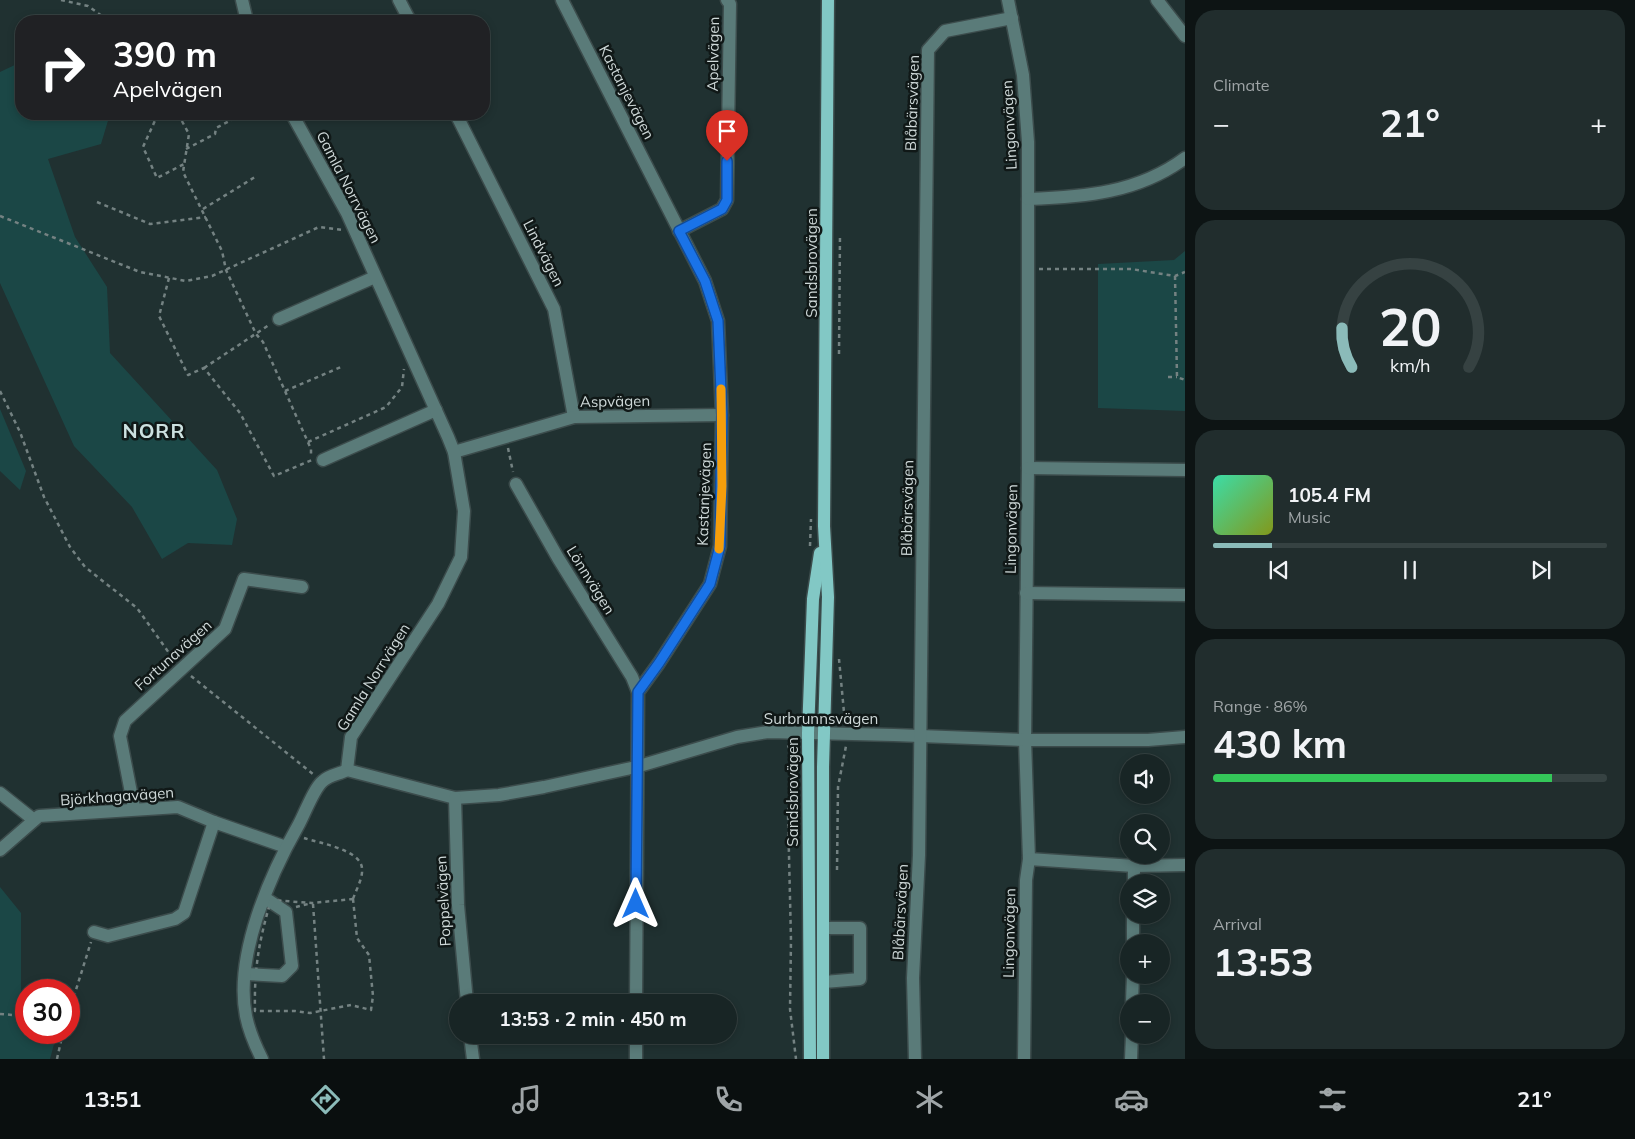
<!DOCTYPE html>
<meta charset="utf-8">
<style>
body{margin:0;font-family:Mulish,sans-serif;background:#212d2d;color:#f1f3f6;height:100vh;display:flex;flex-direction:column;font-size:19px;white-space:nowrap}
*{box-sizing:border-box;margin:0}
p{font-size:16px;color:#9fa5a7}
.icon{flex:none;width:28px;height:28px;fill:none;stroke:currentColor;stroke-width:2;stroke-linecap:round;stroke-linejoin:round}
.map{position:relative;flex:1;overflow:hidden}
.details{display:flex;flex-direction:column;gap:10px;padding:10px;background:#0d1414;width:450px}
.details>*{flex:none}
.banner{position:absolute;left:15px;top:15px;width:475px;height:105px;border-radius:20px;box-shadow:0 2px 8px #0003,0 0 0 1px #364242;background:#202124;color:#fff;overflow:hidden}
.fabs{position:absolute;left:1120px;top:754px;display:grid;gap:10px}
.fabs a{display:grid;place-items:center;width:50px;height:50px;border-radius:50%;background:#182525;box-shadow:0 2px 8px #0003,0 0 0 1px #364242;font-size:25px}
.speed{position:absolute;left:15px;top:979px;display:flex;gap:10px;font-size:25px;font-weight:700;text-align:center}
.speed>*{display:grid;place-content:center;width:65px;height:65px;border-radius:50%;background:#182525;box-shadow:0 2px 8px #0003,0 0 0 1px #364242;line-height:1}
.speed .limit{border:8px solid #d22;background:#fff;color:#111}
.pin{position:absolute;display:grid;place-items:center;width:42px;height:42px;color:#fff;margin:-51px -21px;border-radius:50% 50% 50% 0;rotate:-45deg;box-shadow:0 0 5px #0007}
.pin .icon{rotate:45deg}
.me{position:absolute;width:55px;margin:-28px;rotate:0deg;stroke-linejoin:round;filter:drop-shadow(0 0 4px #0008)}
.turn{display:flex;align-items:center;gap:18px;height:105px;padding:0 15px;font-size:22px}
.turn .icon{width:65px;height:65px;stroke-width:2.5}
.turn b{display:block;font-size:35px;line-height:42px}
.big{font-size:38px;font-weight:700;line-height:1.1}
.details .tile{flex:1;display:flex;flex-direction:column;justify-content:center;gap:8px;min-width:0;padding:0 18px;border-radius:20px;background:#212d2d}
.details .dial{align-items:center;gap:0}
.dial svg{height:130px;overflow:visible;fill:none;stroke:#364242;stroke-width:7;stroke-linecap:round;text-anchor:middle}
.dial text{fill:#f1f3f6;stroke:none}
.song{display:flex;align-items:center;gap:15px}
.cover{width:60px;height:60px;border-radius:8px;background:linear-gradient(135deg,hsl(160 70% 55%),hsl(70 70% 35%))}
.played{height:5px;border-radius:2px;background:linear-gradient(90deg,#8bbbb9 15%,#364242 15%)}
.keys{display:flex;justify-content:space-around;direction:ltr}
.heat{display:flex;justify-content:space-between;align-items:center;font-size:28px;direction:ltr}
.charge{height:8px;border-radius:4px;background:linear-gradient(90deg,#34c759 86%,#364242 0)}
.trip{position:absolute;left:449px;top:994px;width:288px;height:50px;border-radius:25px;background:#182525;box-shadow:0 2px 8px #0003,0 0 0 1px #364242;font-weight:700;line-height:50px;text-align:center}
.tabs{display:flex;height:80px;justify-content:space-around;align-items:center;background:#0a0f0f;color:#9fa5a7}
.tabs .icon{width:35px;height:35px}
.tabs .active{color:#8bbbb9}
.tabs b{font-size:22px;color:#f1f3f6}
main{display:flex;flex:1;min-height:0}
.map>svg:first-child{display:block}
</style>
<main>
<div class="map">
<svg width="1185" height="1059" viewBox="0 0 1185 1059">
<rect width="100%" height="100%" fill="#203131"/>
<g fill="#1b4746">
<path d="M 21,62 L 21,114 L 110,114 L 101,144 L 48,159 L 75,237 L 107,287 L 110,353 L 217,470 L 237,519 L 232,545 L 188,543 L 162,559 L 132,507 L 74,446 L 0,283 L 0,72 Z"/>
<path d="M 1185,251 L 1185,411 L 1098,408 L 1098,264 L 1174,260 Z"/>
<path d="M 0,409 L 26,471 L 20,490 L 0,471 Z"/>
<path d="M 0,887 L 21,913 L 21,994 L 26,996 L 26,1032 L 57,1033 L 50,1059 L 0,1059 Z"/>
</g>
<g fill="none" stroke-linecap="round" stroke-linejoin="round">
<defs>
<g id="minor">
<path d="M 242,0 L 247,21"/>
<path d="M 399,0 L 410,21"/>
<path d="M 562,0 L 705,281 L 718,321 L 722,415 L 720,546 L 710,584 L 659,663 L 638,692 L 636,1002"/>
<path d="M 1008,0 L 1023,75 L 1028,142 L 1028,468 L 1025,740 L 1029,859 L 1026,880 L 1024,1059"/>
<path d="M 1157,0 L 1185,36"/>
<path d="M 456,114 L 554,309 L 574,417"/>
<path d="M 1028,199 C 1084,197 1138,193 1185,158"/>
<path d="M 679,231 L 722,209 L 727,200 L 730,4 L 727,0"/>
<path d="M 279,319 L 375,277"/>
<path d="M 454,452 L 574,417 L 722,415"/>
<path d="M 323,460 L 436,410"/>
<path d="M 1028,468 L 1185,470"/>
<path d="M 516,484 L 558,558 L 632,677 L 638,692"/>
<path d="M 1026,593 L 1185,595"/>
<path d="M 347,770 L 455,798 L 499,795 L 544,787 L 636,767 L 737,737 L 768,732 L 894,735 L 1025,740 L 1148,740 L 1185,737"/>
<path d="M 0,793 L 34,820"/>
<path d="M 455,798 L 458,905 L 467,1002"/>
<path d="M 134,808 L 120,736 L 125,721 L 225,629 L 244,579 L 302,587"/>
<path d="M 0,850 L 39,816 L 178,807 L 214,822 L 286,847"/>
<path d="M 1029,859 L 1134,866 L 1185,865"/>
<path d="M 1134,882 L 1134,866"/>
<path d="M 824,928 L 860,928 L 860,979 L 824,982"/>
<path d="M 94,932 L 108,936 L 175,919 L 184,913 L 214,822"/>
<path d="M 1133,942 L 1133,915"/>
<path d="M 246,974 L 282,976 L 292,966 L 286,912 L 265,898"/>
<path d="M 1132,1002 L 1133,975"/>
<path d="M 470,1035 L 473,1059"/>
<path d="M 636,1035 L 636,1059"/>
<path d="M 262,1059 C 255,1045 249,1031 246,1016 C 234,956 270,875 299,824 C 305,813 314,788 323,781 C 329,775 340,774 347,770 L 351,737 L 438,604 L 461,557 L 464,511 L 454,452 L 448,437 L 347,213 L 292,114"/>
<path d="M 915,1059 L 913,978 L 919,855 L 928,50 L 945,31 L 1012,18"/>
<path d="M 1131,1059 L 1132,1035"/>
</g>
<g id="major">
<path d="M 810,1059 L 808,733 L 813,599 L 820,553"/>
<path d="M 823,1059 L 823,767 L 828,597 L 824,526 L 828,0"/>
</g>
</defs>
<use href="#minor" stroke="#3c4c4c" stroke-width="15"/>
<use href="#major" stroke="#3c4c4c" stroke-width="15"/>
<g stroke="#748282" stroke-width="2.5" stroke-dasharray="4 4" stroke-linecap="butt">
<path d="M 61,0 L 88,6 L 109,21"/>
<path d="M 158,114 L 143,147 L 157,178 L 184,164"/>
<path d="M 178,114 L 189,134 L 183,172 L 222,251 L 226,270 L 256,334 L 263,342 L 311,449 L 311,455"/>
<path d="M 186,149 L 215,134 L 216,128 L 243,114"/>
<path d="M 97,202 L 150,224 L 206,217"/>
<path d="M 203,209 L 255,177"/>
<path d="M 0,216 L 140,272 L 186,281 L 212,276 L 319,227 L 343,230"/>
<path d="M 1039,269 L 1131,269 L 1175,276 L 1185,272"/>
<path d="M 1175,276 L 1177,377 L 1185,380"/>
<path d="M 169,278 L 159,316 L 188,375 L 204,368 L 240,413 L 274,476 L 312,460"/>
<path d="M 839,354 L 840,234"/>
<path d="M 204,368 L 269,325"/>
<path d="M 1168,377 L 1177,377"/>
<path d="M 0,391 L 20,432 L 44,497 L 70,547 L 85,567 L 137,608 L 174,660"/>
<path d="M 285,391 L 341,367"/>
<path d="M 308,442 L 386,407 L 402,387 L 404,369"/>
<path d="M 508,448 L 513,472"/>
<path d="M 810,546 L 811,519"/>
<path d="M 839,659 L 845,723"/>
<path d="M 191,676 L 313,774"/>
<path d="M 788,745 L 793,759 L 788,813 L 791,940 L 790,1009 L 796,1059"/>
<path d="M 304,838 C 319,843 362,850 362,869 C 363,878 356,890 353,899"/>
<path d="M 837,870 L 838,787 L 846,746"/>
<path d="M 353,899 L 357,938 L 369,955 L 373,996 L 371,1010 L 351,1005 L 310,1013 L 295,1011 L 255,1011 C 254,968 259,941 271,900 L 312,903 Z"/>
<path d="M 313,904 L 324,1059"/>
<path d="M 296,907 L 308,904"/>
<path d="M 69,1012 L 91,942"/>
<path d="M 0,1014 L 26,1016"/>
<path d="M 57,1059 L 63,1032"/>
</g>
<use href="#minor" stroke="#5a7b79" stroke-width="12"/>
<use href="#major" stroke="#82c8c5" stroke-width="12"/>
</g>
<g fill="none" stroke-linecap="round" stroke-linejoin="round">
<defs>
<path id="route" d="M 636,904 L 638,692 L 659,663 L 710,584 L 720,546 L 722,415 L 718,321 L 705,281 L 679,231 L 722,209 L 727,200 L 727,161"/>
</defs>
<use href="#route" stroke="#114b97" stroke-width="12"/>
<use href="#route" stroke="#1a73e8" stroke-width="9"/>
<path stroke="#f59e0b" stroke-width="9" d="M 719,549 L 722,486 L 721,389"/>
</g>
<g text-anchor="middle" dominant-baseline="central" stroke-width="5" stroke-linejoin="round" paint-order="stroke">
<g font-size="15" fill="#ced8d8" stroke="#101817">
<text transform="translate(713 54) rotate(-89)">Apelvägen</text>
<text transform="translate(627 92) rotate(63)">Kastanjevägen</text>
<text transform="translate(912 103) rotate(-88)">Blåbärsvägen</text>
<text transform="translate(1009 125) rotate(-93)">Lingonvägen</text>
<text transform="translate(349 187) rotate(63)">Gamla Norrvägen</text>
<text transform="translate(544 253) rotate(63)">Lindvägen</text>
<text transform="translate(811 263) rotate(-90)">Sandsbrovägen</text>
<text transform="translate(615 401) rotate(-1)">Aspvägen</text>
<text transform="translate(704 494) rotate(-88)">Kastanjevägen</text>
<text transform="translate(907 508) rotate(-89)">Blåbärsvägen</text>
<text transform="translate(1011 529) rotate(-89)">Lingonvägen</text>
<text transform="translate(591 580) rotate(58)">Lönnvägen</text>
<text transform="translate(173 655) rotate(-42)">Fortunavägen</text>
<text transform="translate(373 677) rotate(-58)">Gamla Norrvägen</text>
<text x="821" y="718">Surbrunnsvägen</text>
<text transform="translate(792 792) rotate(-90)">Sandsbrovägen</text>
<text transform="translate(117 796) rotate(-4)">Björkhagavägen</text>
<text transform="translate(443 901) rotate(-93)">Poppelvägen</text>
<text transform="translate(900 912) rotate(-87)">Blåbärsvägen</text>
<text transform="translate(1009 933) rotate(-89)">Lingonvägen</text>
</g>
<g font-size="20" font-weight="bold" letter-spacing="1" fill="#cce1e0" stroke="#101817">
<text x="154" y="430">NORR</text>
</g>
</g>
</svg>
<div class="fabs">
<a><svg class="icon" aria-label="sound" viewBox="0 0 24 24"><path d="M4 9h4l5-4v14l-5-4H4zM17 9q2 3 0 6"/></svg></a>
<a><svg class="icon" aria-label="search" viewBox="0 0 24 24"><circle cx="10" cy="10" r="6"/><path d="M15 15l6 6"/></svg></a>
<a><svg class="icon" aria-label="layers" viewBox="0 0 24 24"><path d="M12 4l9 5-9 5-9-5zM3 14l9 5 9-5"/></svg></a>
<a>+</a>
<a>−</a>
</div>
<div class="speed"><div class="limit">30</div></div>
<div class="pin" style="left:727px;top:161px;background:#d93025"><svg class="icon" aria-label="arrive" viewBox="0 0 24 24"><path d="M6 21V4h12l-3 4 3 4H6"/></svg></div>
<svg class="me" style="left:636px;top:904px" viewBox="-20 -20 40 40"><path d="M0-17L14 15 0 8-14 15z" fill="#1a73e8" stroke="#fff" stroke-width="4"/></svg>
<div class="trip">13:53 · 2 min · 450 m</div>
<div class="banner">
<div class="turn"><svg class="icon" aria-label="right" viewBox="0 0 24 24"><path d="M7 20v-9h11M14 6l5 5-5 5"/></svg><div><b>390 m</b>Apelvägen</div></div>
</div>
</div>
<section class="details">
<div class="tile"><p>Climate</p>
<div class="heat"><a>−</a><b class="big">21°</b><a>+</a></div>
</div>
<div class="tile dial"><svg viewBox="0 0 100 80">
<path d="M14 69A42 42 0 1 1 86 69"/>
<path d="M14 69A42 42 0 0 1 8 45" stroke="#8bbbb9"/>
<text x="50" y="56" font-size="32" font-weight="700">20</text>
<text x="50" y="72" font-size="11">km/h</text>
</svg></div>
<div class="tile">
<div class="song"><i class="cover"></i><div><b>105.4 FM</b><p>Music</p></div></div>
<div class="played"></div>
<div class="keys"><svg class="icon" aria-label="previous" viewBox="0 0 24 24"><path d="M18 5L8 12l10 7zM5 5v14"/></svg><svg class="icon" aria-label="pause" viewBox="0 0 24 24"><path d="M8 5v14M16 5v14"/></svg><svg class="icon" aria-label="next" viewBox="0 0 24 24"><path d="M6 5l10 7-10 7zM19 5v14"/></svg></div>
</div>
<div class="tile"><p>Range · 86%</p><b class="big">430 km</b><div class="charge"></div></div>
<div class="tile"><p>Arrival</p><b class="big">13:53</b></div>
</section>
</main>
<nav class="tabs">
<b>13:51</b>
<svg class="icon active" aria-label="directions" viewBox="0 0 24 24"><path d="M12 3l9 9-9 9-9-9zM9 14v-3h6M13 9l2 2-2 2"/></svg>
<svg class="icon" aria-label="music" viewBox="0 0 24 24"><path d="M9 18V5l10-2v13"/><circle cx="6" cy="18" r="3"/><circle cx="16" cy="16" r="3"/></svg>
<svg class="icon" aria-label="phone" viewBox="0 0 24 24"><path d="M5 4h4l2 5-3 2q2 4 5 5l2-3 5 2v4C11 20 4 13 5 4z"/></svg>
<svg class="icon" aria-label="climate" viewBox="0 0 24 24"><path d="M12 3v18M4 7l16 10M4 17L20 7"/></svg>
<svg class="icon" aria-label="car" viewBox="0 0 24 24"><path d="M5 17H2v-5l4-1 3-4h7l3 4 3 1v5h-3M9 17h6M6 11h13"/><circle cx="7" cy="17" r="2"/><circle cx="17" cy="17" r="2"/></svg>
<svg class="icon" aria-label="filters" viewBox="0 0 24 24"><path d="M4 7h16M4 17h16"/><circle cx="9" cy="7" r="2"/><circle cx="15" cy="17" r="2"/></svg>
<b>21°</b>
</nav>
